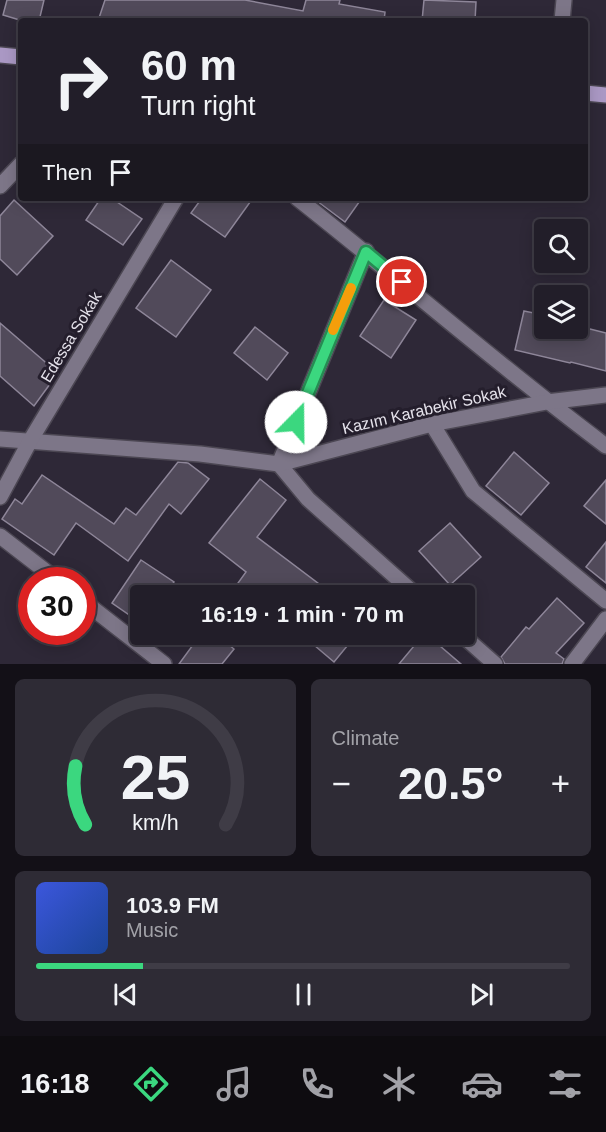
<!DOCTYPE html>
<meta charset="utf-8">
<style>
body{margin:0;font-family:Arial,sans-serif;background:#2e2b35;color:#f1f3f6;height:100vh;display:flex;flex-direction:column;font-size:22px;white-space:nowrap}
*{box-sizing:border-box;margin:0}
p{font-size:20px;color:#a2a2a8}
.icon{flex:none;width:33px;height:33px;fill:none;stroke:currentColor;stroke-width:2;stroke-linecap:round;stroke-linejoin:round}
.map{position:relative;height:664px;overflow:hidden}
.sheet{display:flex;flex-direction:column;gap:15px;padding:15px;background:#131017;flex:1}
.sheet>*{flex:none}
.banner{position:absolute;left:18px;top:18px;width:570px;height:183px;border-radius:6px;box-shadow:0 3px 15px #0003,0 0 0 2px #3f3c46;background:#221e29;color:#f1f3f6;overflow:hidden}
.fabs{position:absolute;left:534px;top:219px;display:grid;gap:12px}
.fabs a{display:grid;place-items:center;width:54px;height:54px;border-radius:6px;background:#221e29;box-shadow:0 3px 15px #0003,0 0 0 2px #3f3c46;font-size:30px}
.speed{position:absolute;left:18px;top:567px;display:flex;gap:12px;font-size:30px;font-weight:700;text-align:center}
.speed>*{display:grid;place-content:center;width:78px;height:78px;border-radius:50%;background:#221e29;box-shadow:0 3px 15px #0003,0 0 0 2px #3f3c46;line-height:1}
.speed .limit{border:9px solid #d22;background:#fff;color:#111}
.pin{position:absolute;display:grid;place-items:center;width:51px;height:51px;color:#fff;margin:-26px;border:3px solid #fff;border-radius:50%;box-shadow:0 2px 6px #0007}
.me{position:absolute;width:66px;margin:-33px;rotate:22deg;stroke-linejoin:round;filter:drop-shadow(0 0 4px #0008)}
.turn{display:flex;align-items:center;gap:21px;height:126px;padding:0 24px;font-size:27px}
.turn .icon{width:78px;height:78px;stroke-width:2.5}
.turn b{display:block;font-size:42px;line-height:51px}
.then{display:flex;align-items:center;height:57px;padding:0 24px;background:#0003;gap:12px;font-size:22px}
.big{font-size:45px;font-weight:700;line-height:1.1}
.sheet .widget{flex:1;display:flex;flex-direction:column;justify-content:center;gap:9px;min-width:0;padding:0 21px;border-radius:9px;background:#2e2b35}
.sheet .dial{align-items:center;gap:0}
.dial svg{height:156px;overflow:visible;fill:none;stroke:#3f3c46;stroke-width:7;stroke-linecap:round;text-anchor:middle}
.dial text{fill:#f1f3f6;stroke:none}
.song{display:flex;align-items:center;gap:18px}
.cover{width:72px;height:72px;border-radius:9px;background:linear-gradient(135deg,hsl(230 70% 55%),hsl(220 70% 35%))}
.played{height:6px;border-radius:3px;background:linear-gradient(90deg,#3bd77f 20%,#3f3c46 20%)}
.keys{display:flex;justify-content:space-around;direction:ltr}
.heat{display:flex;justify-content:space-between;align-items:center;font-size:33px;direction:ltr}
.sheet .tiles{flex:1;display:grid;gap:15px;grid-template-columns:1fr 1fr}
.widget:last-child{grid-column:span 2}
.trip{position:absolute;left:130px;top:585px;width:345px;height:60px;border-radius:6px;background:#221e29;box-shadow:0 3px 15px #0003,0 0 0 2px #3f3c46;font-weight:700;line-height:60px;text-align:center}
.tabs{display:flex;height:96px;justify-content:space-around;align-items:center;background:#0e0c10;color:#a2a2a8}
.tabs .icon{width:42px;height:42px}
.tabs .current{color:#3bd77f}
.tabs b{font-size:27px;color:#f1f3f6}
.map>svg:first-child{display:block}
</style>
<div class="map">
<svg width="606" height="664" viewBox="0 0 606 664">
<rect width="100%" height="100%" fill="#2e2837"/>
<g fill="#514a5a" stroke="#8e8699" stroke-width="1.5">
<path d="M 7,0 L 44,0 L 39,21 L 23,21 L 3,15 Z"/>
<path d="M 105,0 L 245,0 L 303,11 L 306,0 L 340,0 L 339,4 L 385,12 L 384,21 L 98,21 Z"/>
<path d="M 424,0 L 476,2 L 475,21 L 422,21 Z"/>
<path d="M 101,198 L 111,198 L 142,219 L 123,245 L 86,220 Z"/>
<path d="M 202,198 L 253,198 L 225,237 L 191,213 Z"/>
<path d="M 313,198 L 362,198 L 345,222 Z"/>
<path d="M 14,200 L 53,236 L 17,275 L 0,259 L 0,216 Z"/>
<path d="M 171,260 L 211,290 L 176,337 L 136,308 Z"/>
<path d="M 384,300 L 416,320 L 391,358 L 360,336 Z"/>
<path d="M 524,311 L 544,315 L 544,328 L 578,328 L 578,326 L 606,333 L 606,371 L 571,362 L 570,363 L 515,350 Z"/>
<path d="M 0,323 L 58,373 L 34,406 L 0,376 Z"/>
<path d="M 255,327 L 288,353 L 267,380 L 234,353 Z"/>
<path d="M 514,452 L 549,483 L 521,515 L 486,486 Z"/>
<path d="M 178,462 L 188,463 L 209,479 L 181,514 L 169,504 L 128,561 L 76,523 L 54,555 L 2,519 L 15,499 L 22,504 L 42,475 L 114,524 L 126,508 L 136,515 Z"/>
<path d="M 260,479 L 286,500 L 257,537 L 335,596 L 255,596 L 238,583 L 246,572 L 209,543 Z"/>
<path d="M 606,480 L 606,524 L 584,506 Z"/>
<path d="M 450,523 L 481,557 L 450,585 L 419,551 Z"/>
<path d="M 606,542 L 606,583 L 586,567 Z"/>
<path d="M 141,560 L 174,582 L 165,596 L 141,596 L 141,623 L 112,603 Z"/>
<path d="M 557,598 L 584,623 L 556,653 L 564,659 L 562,664 L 505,664 L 501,657 L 526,627 L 529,629 Z"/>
<path d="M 201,634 L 215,634 L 234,649 L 222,664 L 179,664 Z"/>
<path d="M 301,634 L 357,634 L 334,662 Z"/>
<path d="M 424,634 L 426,634 L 461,664 L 399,664 Z"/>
</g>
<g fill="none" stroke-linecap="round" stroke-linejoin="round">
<defs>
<g id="minor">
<path d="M 562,21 L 564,0"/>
<path d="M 0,186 L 21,164"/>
<path d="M 297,198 C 401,280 500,367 606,446"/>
<path d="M 366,251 L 279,464 L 308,499 L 417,596"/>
<path d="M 432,424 L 473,491 L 606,601"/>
<path d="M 0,439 L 200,454 L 279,464 L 432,424 L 547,402 L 606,395"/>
<path d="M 0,497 L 30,441 L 176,198"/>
<path d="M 0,536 L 57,580"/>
<path d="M 82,600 L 164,664"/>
<path d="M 461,634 L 495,664"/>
<path d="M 572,664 L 606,619"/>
</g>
<g id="major">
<path d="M 0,55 L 21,57"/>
<path d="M 585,93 L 606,95"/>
</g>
</defs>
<use href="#minor" stroke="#4c4753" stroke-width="18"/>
<use href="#major" stroke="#4c4753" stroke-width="18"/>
<use href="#minor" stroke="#7d7688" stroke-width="15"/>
<use href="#major" stroke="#aa98c4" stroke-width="15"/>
</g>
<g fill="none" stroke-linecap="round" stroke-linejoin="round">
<defs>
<path id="route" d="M 296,422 L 366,252 L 402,282"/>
</defs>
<use href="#route" stroke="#268c53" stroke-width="15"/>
<use href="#route" stroke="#3bd77f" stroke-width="10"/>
<path stroke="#f59e0b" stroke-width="10" d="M 333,330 L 351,288"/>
</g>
<g text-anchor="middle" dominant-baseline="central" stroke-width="6" stroke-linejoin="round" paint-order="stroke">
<g font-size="16" fill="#e5e2eb" stroke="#241e2c">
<text transform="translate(71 337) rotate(-59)">Edessa Sokak</text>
<text transform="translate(424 410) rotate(-13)">Kazım Karabekir Sokak</text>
</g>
</g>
</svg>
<div class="fabs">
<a><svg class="icon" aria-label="search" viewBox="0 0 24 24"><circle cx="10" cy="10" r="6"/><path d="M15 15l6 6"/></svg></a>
<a><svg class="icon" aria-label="layers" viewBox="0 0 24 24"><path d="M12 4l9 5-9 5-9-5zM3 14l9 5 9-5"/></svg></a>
</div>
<div class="speed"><div class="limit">30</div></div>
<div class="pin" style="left:402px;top:282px;background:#d93025"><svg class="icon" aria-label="arrive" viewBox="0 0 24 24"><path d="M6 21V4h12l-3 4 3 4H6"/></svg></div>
<svg class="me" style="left:296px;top:422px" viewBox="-20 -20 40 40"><circle r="19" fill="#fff"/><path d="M0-13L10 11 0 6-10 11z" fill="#3bd77f"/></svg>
<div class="trip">16:19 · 1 min · 70 m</div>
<div class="banner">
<div class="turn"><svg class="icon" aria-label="right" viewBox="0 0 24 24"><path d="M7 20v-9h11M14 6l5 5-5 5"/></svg><div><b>60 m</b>Turn right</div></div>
<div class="then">Then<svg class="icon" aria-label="arrive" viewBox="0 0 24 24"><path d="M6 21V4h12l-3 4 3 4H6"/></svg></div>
</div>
</div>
<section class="sheet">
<div class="tiles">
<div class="widget dial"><svg viewBox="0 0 100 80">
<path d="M14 69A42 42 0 1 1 86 69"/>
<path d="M14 69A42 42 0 0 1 9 39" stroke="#3bd77f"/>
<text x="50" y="56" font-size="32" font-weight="700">25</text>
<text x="50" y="72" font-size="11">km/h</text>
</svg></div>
<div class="widget"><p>Climate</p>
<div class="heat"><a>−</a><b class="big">20.5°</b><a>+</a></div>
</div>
<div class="widget">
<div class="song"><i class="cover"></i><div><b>103.9 FM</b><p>Music</p></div></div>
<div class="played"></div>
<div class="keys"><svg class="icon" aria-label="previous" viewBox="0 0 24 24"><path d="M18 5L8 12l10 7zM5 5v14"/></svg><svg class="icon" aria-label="pause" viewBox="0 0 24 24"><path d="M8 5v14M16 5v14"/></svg><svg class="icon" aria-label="next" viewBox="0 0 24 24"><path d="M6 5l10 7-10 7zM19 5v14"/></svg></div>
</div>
</div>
</section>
<nav class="tabs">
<b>16:18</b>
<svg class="icon current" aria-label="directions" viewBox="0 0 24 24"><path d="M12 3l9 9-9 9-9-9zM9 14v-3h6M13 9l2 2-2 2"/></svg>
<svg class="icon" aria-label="music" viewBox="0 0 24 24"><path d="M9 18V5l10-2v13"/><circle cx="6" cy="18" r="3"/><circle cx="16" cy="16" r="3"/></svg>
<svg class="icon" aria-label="phone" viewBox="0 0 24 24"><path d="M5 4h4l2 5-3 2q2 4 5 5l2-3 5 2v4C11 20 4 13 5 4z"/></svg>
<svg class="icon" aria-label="climate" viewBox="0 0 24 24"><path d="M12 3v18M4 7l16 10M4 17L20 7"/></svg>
<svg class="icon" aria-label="car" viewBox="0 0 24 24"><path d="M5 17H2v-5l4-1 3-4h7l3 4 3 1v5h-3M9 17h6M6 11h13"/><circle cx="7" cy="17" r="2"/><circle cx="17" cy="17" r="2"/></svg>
<svg class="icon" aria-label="filters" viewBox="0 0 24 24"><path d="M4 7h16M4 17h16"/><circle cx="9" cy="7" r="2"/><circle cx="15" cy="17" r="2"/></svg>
</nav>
